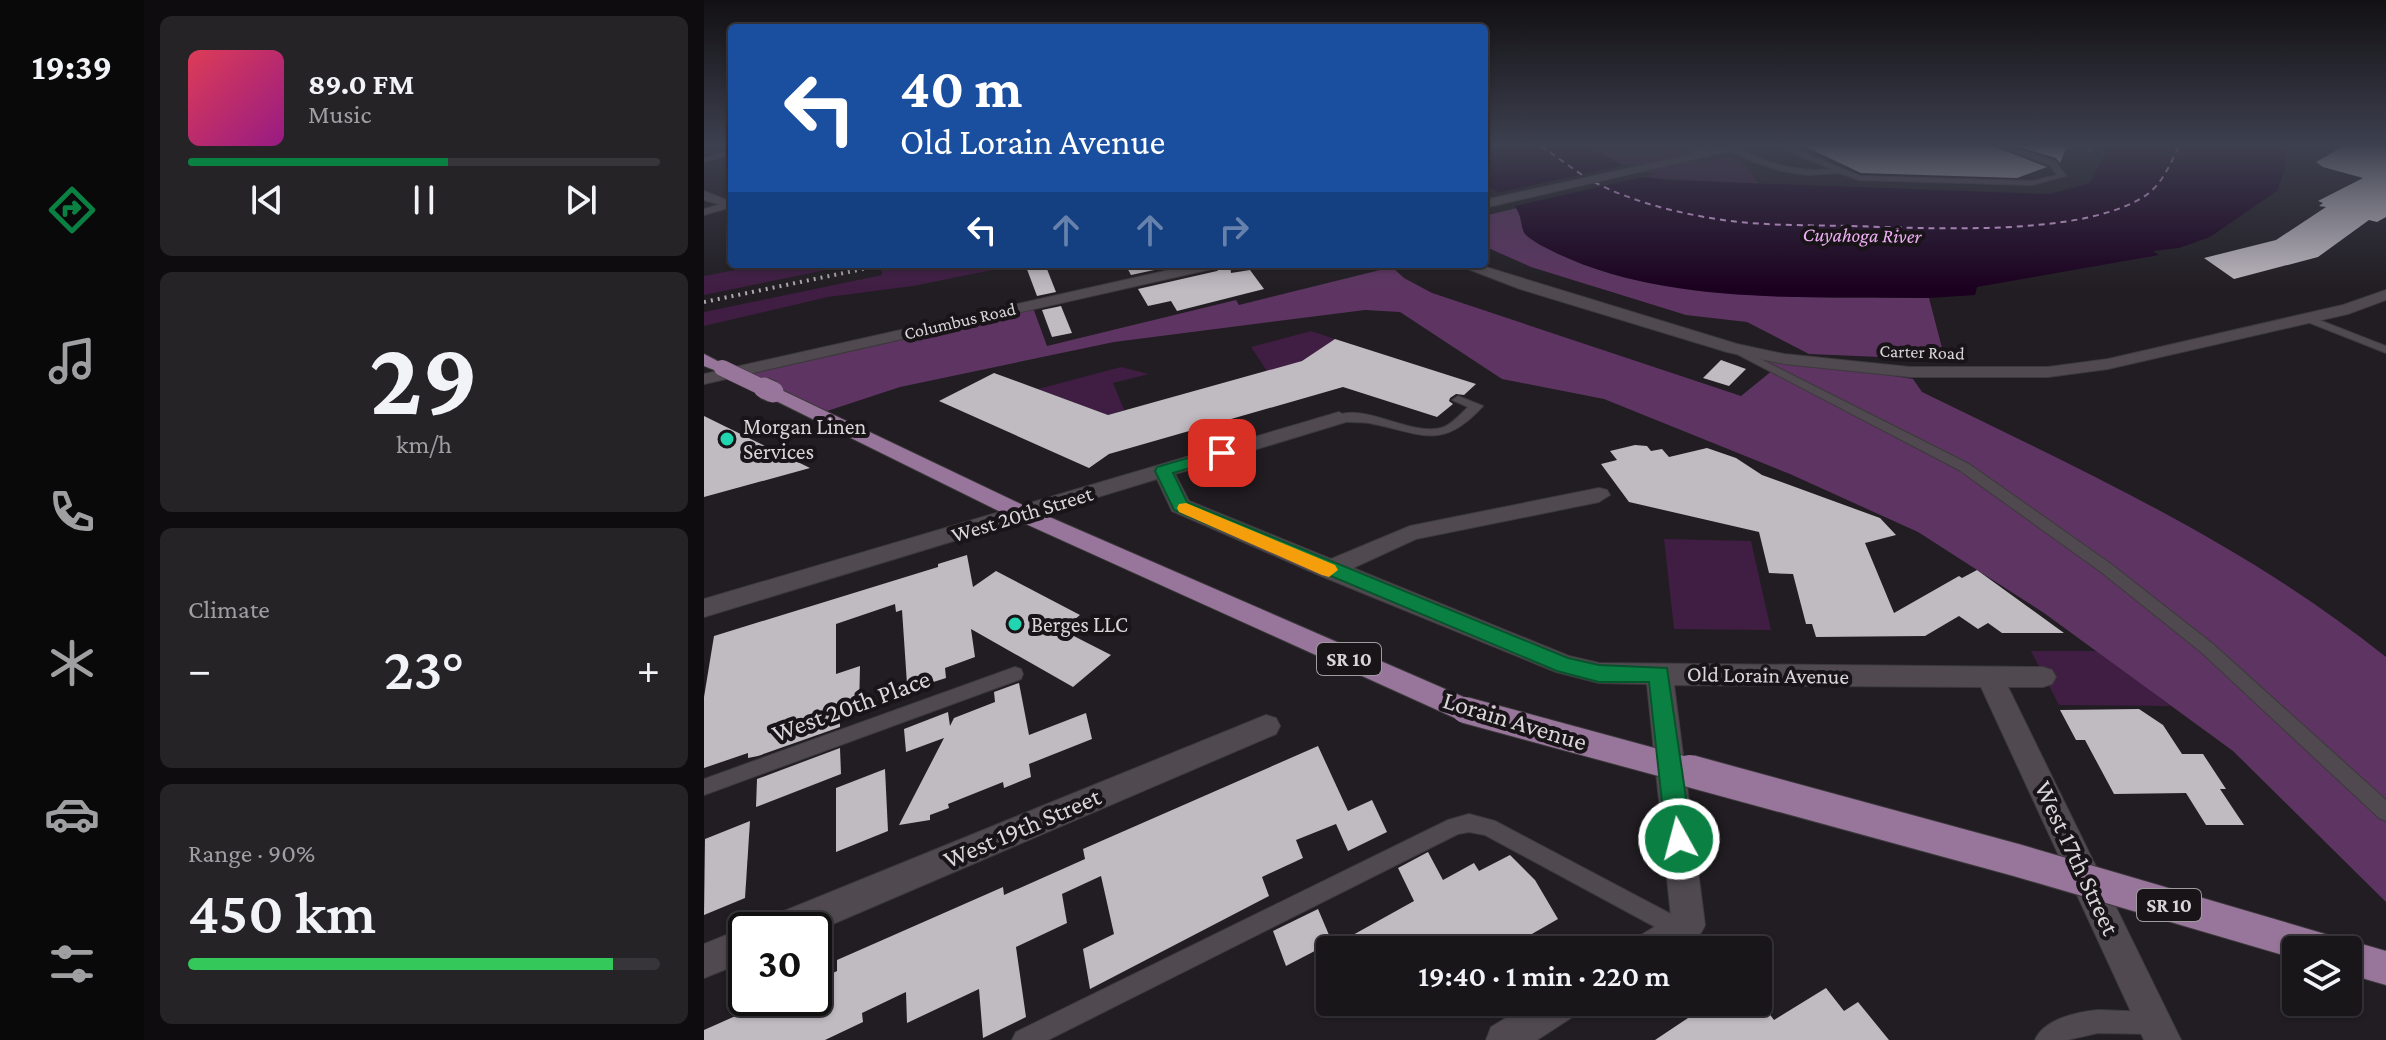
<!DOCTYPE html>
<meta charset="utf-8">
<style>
body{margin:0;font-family:"Crimson Pro",serif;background:#262327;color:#f1f3f6;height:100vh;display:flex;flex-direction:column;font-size:30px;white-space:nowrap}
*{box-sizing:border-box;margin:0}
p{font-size:26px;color:#9f9fa2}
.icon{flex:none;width:44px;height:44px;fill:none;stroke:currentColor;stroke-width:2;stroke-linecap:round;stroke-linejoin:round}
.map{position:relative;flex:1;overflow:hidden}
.details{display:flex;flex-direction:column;gap:16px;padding:16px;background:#0e0c0e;width:560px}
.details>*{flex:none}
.top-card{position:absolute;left:24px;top:24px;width:760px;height:244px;border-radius:8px;box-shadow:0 2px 6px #0004,0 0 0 2px #373539;background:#1a4fa0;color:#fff;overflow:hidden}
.controls{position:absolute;left:1578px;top:936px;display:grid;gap:16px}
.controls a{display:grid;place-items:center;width:80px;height:80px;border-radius:8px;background:#19161a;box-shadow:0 2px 6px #0004,0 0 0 2px #373539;font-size:40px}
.speed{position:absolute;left:24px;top:912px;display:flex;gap:16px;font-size:40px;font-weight:700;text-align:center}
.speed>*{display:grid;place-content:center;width:104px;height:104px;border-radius:50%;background:#19161a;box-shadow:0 2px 6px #0004,0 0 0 2px #373539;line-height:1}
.speed .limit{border:4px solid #111;border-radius:12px;background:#fff;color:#111}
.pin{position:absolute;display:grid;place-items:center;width:68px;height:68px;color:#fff;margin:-34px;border-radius:16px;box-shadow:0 4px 12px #0006}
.me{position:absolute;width:88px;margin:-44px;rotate:353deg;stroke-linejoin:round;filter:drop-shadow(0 0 6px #0008)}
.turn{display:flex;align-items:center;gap:28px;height:168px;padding:0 40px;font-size:36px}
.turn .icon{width:104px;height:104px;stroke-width:2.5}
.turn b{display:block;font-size:56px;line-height:68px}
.lanes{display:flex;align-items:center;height:76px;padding:0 40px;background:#0003;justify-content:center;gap:40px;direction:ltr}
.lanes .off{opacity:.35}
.big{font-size:60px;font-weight:600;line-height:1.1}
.details .widget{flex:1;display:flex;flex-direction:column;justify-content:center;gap:12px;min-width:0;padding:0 28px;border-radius:12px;background:#262327}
.details .dial{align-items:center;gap:0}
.dial b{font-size:104px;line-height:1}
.song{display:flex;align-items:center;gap:24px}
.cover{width:96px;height:96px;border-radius:12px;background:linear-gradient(135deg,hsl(350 70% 55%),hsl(310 70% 35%))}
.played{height:8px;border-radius:4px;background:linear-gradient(90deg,#0b8043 55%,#373539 55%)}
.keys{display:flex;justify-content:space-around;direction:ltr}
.heat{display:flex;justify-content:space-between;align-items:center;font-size:44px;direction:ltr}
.charge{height:12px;border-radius:6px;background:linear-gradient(90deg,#34c759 90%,#373539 0)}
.trip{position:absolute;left:612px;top:936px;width:456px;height:80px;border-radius:8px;background:#19161a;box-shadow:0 2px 6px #0004,0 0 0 2px #373539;font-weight:600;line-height:80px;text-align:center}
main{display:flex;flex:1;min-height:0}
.menu{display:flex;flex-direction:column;width:144px;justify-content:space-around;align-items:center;background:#0a090a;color:#9f9fa2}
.menu .icon{width:56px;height:56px}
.menu .selected{color:#0b8043}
.menu b{font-size:36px;color:#f1f3f6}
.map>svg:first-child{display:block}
</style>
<main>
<nav class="menu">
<b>19:39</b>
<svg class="icon selected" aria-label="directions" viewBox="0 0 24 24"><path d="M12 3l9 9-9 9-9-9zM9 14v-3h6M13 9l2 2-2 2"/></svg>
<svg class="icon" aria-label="music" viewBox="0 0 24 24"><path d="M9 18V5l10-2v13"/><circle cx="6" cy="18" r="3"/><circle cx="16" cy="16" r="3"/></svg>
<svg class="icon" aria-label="phone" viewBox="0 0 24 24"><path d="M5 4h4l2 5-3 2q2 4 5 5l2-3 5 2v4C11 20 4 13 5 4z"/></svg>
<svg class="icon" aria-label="climate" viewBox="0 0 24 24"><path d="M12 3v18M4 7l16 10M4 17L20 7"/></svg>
<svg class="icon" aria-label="car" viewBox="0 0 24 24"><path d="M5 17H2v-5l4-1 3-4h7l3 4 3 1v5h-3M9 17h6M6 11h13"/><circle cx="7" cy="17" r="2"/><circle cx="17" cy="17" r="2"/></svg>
<svg class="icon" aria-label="filters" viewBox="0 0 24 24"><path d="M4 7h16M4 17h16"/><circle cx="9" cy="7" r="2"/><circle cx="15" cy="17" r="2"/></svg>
</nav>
<section class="details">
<div class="widget">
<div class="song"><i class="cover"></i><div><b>89.0 FM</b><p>Music</p></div></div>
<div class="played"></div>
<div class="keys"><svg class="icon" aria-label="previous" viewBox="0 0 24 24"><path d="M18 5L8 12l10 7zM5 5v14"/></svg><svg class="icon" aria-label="pause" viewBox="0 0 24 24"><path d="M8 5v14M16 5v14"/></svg><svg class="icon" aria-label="next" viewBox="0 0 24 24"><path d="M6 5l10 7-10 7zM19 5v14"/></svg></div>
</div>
<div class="widget dial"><b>29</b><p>km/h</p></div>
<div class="widget"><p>Climate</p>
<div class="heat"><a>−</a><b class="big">23°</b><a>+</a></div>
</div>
<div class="widget"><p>Range · 90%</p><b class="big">450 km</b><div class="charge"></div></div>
</section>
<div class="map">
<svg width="1682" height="1040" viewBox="0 0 1682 1040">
<rect width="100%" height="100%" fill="#211d22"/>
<g fill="#401d43">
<path d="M 885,146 L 969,146 L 999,162 C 1035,153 1033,154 1055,184 L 940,177 Z"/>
<path d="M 62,264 L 151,264 L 0,295 L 0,276 Z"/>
<path d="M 201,264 L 318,264 L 209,286 L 124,297 L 0,326 L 0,312 L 178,275 L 177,269 Z"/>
<path d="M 607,331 L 631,339 L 598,361 L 563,371 L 547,347 Z"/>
<path d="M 417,367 L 445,374 L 409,383 L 420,410 L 404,415 L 334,389 Z"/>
<path d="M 960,539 L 1047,541 L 1067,630 L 970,629 Z"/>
<path d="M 1327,651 L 1393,651 L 1467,706 L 1355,705 Z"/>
</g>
<g fill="#5e3562">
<path d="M 813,208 L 822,234 C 845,245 869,261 893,268 C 1003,302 1112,297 1225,298 L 1238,348 L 1201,358 L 1105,354 L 1043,322 L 982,315 L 827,267 L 780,246 L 780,216 Z"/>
<path d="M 688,267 L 700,278 L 728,293 L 1037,396 L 1069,370 L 1024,350 L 1209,379 L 1218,392 C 1380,471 1541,544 1682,657 L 1682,902 L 1529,751 L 1340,613 L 1214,532 L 1086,474 L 900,399 L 798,379 L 696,312 L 661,310 L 410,342 L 196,387 L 114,414 L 30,372 L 328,305 L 343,346 L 532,300 L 535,305 Z"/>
</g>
<path fill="#1b001f" d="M 780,146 L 885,146 L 940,177 L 963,180 L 1345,194 L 1386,183 L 1404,146 L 1582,146 L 1581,170 L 1573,191 L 1506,237 L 1475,248 L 1449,251 L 1455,255 L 1273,287 L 1271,295 L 1225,298 C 1105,296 963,306 852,253 C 844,249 827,241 821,234 C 818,230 817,221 816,216 C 810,200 796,191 780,186 Z"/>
<path fill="#211d22" d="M 925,164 L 942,173 L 952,174 L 807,207 L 788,194 Z"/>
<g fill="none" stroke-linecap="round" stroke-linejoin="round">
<g stroke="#efaff5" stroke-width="2" stroke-dasharray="6 5" stroke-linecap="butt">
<path d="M 837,146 L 881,177"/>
<path d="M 890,182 C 929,202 970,212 1012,219 C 1057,226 1102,225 1146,226 C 1223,228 1370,237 1436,199 C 1457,188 1465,166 1475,146"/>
</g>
</g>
<g fill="#c0bac1">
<path d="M 1100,146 L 1289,146 L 1343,167 L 1313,178 L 1157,173 Z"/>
<path d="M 1311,146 L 1363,146 L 1356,163 L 1352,158 Z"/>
<path d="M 1640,146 L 1682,146 L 1682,217 L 1673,222 L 1665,220 L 1614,257 L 1530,279 L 1500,258 L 1572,240 L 1622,207 L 1615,206 L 1619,203 L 1614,201 L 1659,178 L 1619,167 L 1612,162 Z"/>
<path d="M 321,264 L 341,264 L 352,292 L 333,296 Z"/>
<path d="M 421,264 L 478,264 L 427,275 Z"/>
<path d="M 522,264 L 526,264 L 527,273 L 546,270 L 560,289 L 473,311 L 467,301 L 444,306 L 434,289 L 513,271 Z"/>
<path d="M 357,306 L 368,333 L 348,337 L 338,310 Z"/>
<path d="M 631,339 L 772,384 L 760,395 L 752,394 L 746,398 L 745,401 L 749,404 L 733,417 L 639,387 L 405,454 L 385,468 L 235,401 L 290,373 L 404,415 L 598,361 Z"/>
<path d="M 1017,360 L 1042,369 L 1025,386 L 999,378 Z"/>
<path d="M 0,416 L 106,468 L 0,497 Z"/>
<path d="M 931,445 L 943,446 L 947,451 L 958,449 L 965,457 L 1003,448 L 1032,458 L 1058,475 L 1176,518 L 1192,535 L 1161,543 L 1190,613 L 1255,576 L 1258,578 L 1273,570 L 1360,633 L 1298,633 L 1284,623 L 1274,629 L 1255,616 L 1221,636 L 1112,637 L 1108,624 L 1102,624 L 1089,574 L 1065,573 L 1055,532 L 925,502 L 897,464 L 913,460 L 906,451 Z"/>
<path d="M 263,555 L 269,587 L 292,571 L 376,615 L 358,630 L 407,655 L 369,687 L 267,629 L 271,657 L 241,668 L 242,678 L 223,684 L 222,678 L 203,684 L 198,610 L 192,612 L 191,604 L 132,624 L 132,674 L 156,666 L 155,709 L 136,716 L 136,727 L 54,756 L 44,758 L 44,753 L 0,768 L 0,697 L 10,636 L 234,567 L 234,564 Z"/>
<path d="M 315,683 L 325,735 L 382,713 L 388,739 L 325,764 L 327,777 L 300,788 L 299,782 L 244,804 L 245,808 L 226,815 L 226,820 L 195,825 L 240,738 L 202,752 L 200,729 L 244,712 L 246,726 L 250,718 L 291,702 L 290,692 Z"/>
<path d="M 1435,709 L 1459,725 L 1478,754 L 1499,754 L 1522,789 L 1516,789 L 1540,825 L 1502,825 L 1482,793 L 1410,794 L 1381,740 L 1372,740 L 1356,710 Z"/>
<path d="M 614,746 L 644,811 L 668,800 L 683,832 L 644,851 L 632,824 L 592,840 L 599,858 L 558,877 L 565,896 L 386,989 L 379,949 L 410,934 L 397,876 L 358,894 L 363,923 L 312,947 L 322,1017 L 279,1038 L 275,989 L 203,1023 L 202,992 L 158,1013 L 159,1022 L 121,1040 L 0,1040 L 0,1030 L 72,998 L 110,998 L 110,982 L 133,971 L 133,960 L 299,887 L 300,895 L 381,859 L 379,849 Z"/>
<path d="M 136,748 L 137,774 L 52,807 L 53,779 Z"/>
<path d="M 181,769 L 184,831 L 132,852 L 132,788 Z"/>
<path d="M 46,821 L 41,898 L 0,915 L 1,839 Z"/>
<path d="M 724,852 L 739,880 L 770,863 L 775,871 L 806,855 L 831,880 L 854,919 L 814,942 L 818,950 L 653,950 L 647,936 L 710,901 L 694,868 Z"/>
<path d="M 614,909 L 628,942 L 582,966 L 569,931 Z"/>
<path d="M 1122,988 L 1140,1011 L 1154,1002 L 1185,1040 L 951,1040 L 1008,1002 L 1057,1002 L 1070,1020 Z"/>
</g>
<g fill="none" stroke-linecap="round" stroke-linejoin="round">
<defs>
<g id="service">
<path d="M 1073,146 L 1083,146 L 1156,176 L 1328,181 L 1353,175 L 1345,165 L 1292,146 L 1302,146 L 1351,161 L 1362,176 L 1328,185 L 1155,180 L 1135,173 L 1104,175 L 1078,171 L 1050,162 L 1023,149 L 1030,147 C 1061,162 1091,173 1127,169 Z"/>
<path d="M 1384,146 L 1391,146 L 1386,151 L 1382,149 Z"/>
<path d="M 28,150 L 28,154 L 0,162 L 0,158 Z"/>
<path d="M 28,201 L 28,207 L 0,215 L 0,209 Z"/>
<path d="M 1605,316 L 1682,346 L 1682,353 L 1601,321 L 1600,319 Z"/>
<path d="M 1033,347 L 1265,464 L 1407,564 L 1509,644 L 1682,800 L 1682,821 L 1675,818 L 1497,652 L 1397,572 L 1255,470 L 1029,352 L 1029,348 Z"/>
<path d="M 754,396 L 779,406 C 737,452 717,433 665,423 C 653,421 638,424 629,418 C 657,399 708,439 740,427 C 749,423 757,414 764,407 L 748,400 Z"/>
<path d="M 311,667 L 317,669 L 319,674 L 317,679 L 0,795 L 0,779 Z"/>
<path d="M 765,814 L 791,821 L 982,922 L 986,929 L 982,936 L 975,940 L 968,936 L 781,835 L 765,832 L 754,834 L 344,1040 L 308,1040 L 312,1032 L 744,820 Z"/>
<path d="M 1394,1010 L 1449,1012 L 1457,1015 L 1460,1023 L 1457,1031 L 1449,1034 L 1394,1033 L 1363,1040 L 1331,1040 C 1340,1019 1373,1012 1394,1010 Z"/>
</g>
<path id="pedestrian" d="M 0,191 L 28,202 L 28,208 L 0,200 Z"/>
<g id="minor">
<path d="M 977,146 L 992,146 L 1007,154 L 997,157 Z"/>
<path d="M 751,264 L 772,264 L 1033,344 L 1080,354 L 1206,367 L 1344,367 L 1404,359 L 1639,305 L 1682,290 L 1682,300 L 1644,314 L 1404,369 L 1344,377 L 1206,377 L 1080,364 L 1023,352 L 816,289 Z"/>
<path d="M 635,412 L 645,418 L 642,422 L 471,474 L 485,501 L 627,559 L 706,526 L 895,488 L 903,490 L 906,495 L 895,502 L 712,539 L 649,568 L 865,656 L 895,663 L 1339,667 L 1348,670 L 1352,677 L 1348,684 L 1339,687 L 1304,687 L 1477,1040 L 1440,1040 L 1277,687 L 970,685 L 1001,925 C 988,956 955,950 927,950 L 932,938 L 967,917 L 943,684 L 895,683 L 852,672 L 617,576 L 468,511 L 453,479 L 0,617 L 0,599 Z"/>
<path d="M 562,715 L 572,718 L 576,726 L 572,734 L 110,932 L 58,930 L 63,918 Z"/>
<path d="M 42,927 L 49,930 L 42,930 L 42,961 L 0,978 L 0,944 Z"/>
<path d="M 828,1002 L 879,1002 L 873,1014 L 833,1040 L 782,1040 L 787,1027 Z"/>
</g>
<g id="tertiary">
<path d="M 1027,146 L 1047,146 L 780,208 L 780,200 Z"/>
<path d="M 492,264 L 519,264 L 512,268 L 0,384 L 0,374 Z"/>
</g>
<g id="primary">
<path d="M 0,354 L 27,368 L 18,373 L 0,366 Z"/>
<path d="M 69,386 L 327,509 L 771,702 L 775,710 L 771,718 L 761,721 L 751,718 L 311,519 L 62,396 L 60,392 Z"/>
<path d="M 1644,940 L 1682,951 L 1682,985 L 1644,974 L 1644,950 L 1630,950 L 1632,945 Z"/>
</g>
</defs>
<use href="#service" stroke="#3c393c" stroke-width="2"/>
<use href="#pedestrian" stroke="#3c393c" stroke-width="2"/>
<use href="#minor" stroke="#3c393c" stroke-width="2"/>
<use href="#tertiary" stroke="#3c393c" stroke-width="2"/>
<use href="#primary" stroke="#3c393c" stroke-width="2"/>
<use href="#service" fill="#504a50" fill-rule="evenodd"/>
<use href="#pedestrian" fill="#504a50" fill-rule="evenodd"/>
<use href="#minor" fill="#504a50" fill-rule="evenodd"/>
<use href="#tertiary" fill="#504a50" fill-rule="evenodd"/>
<use href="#primary" fill="#98769b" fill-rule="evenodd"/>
<path stroke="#adaaad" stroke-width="4" stroke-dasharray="2 5" stroke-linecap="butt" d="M 0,302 L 183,264"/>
<defs>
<path id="primary-bridge-far3" d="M 18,368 L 64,390"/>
<path id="primary-bridge-far2" d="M 60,388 L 69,392"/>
<path id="primary-bridge-far1" d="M 761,710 L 993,773"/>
<path id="primary-bridge" d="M 986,771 L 1312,860 L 1619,950"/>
</defs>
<use href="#primary-bridge-far3" stroke="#3c393c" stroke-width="17" stroke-linecap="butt"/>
<use href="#primary-bridge-far2" stroke="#3c393c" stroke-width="23" stroke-linecap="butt"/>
<use href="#primary-bridge-far1" stroke="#3c393c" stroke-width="28" stroke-linecap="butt"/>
<use href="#primary-bridge" stroke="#3c393c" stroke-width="34" stroke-linecap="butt"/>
<use href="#primary-bridge-far3" stroke="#98769b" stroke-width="16"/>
<use href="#primary-bridge-far2" stroke="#98769b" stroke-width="21"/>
<use href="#primary-bridge-far1" stroke="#98769b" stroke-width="26"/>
<use href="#primary-bridge" stroke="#98769b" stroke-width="32"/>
</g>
<linearGradient id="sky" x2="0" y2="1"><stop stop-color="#121013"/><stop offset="0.5" stop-color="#3d404f"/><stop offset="1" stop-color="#3d404f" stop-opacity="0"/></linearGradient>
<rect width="1682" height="291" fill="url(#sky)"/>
<path fill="#0b8043" stroke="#07532c" stroke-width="2" d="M 518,448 L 527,453 L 524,457 L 469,473 L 483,502 L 864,658 L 895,665 L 963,668 L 988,839 L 984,847 L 975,850 L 966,847 L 962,839 L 945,682 L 895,682 L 853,671 L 470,510 L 451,471 L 453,467 Z"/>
<path fill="#f59e0b" d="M 482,503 L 631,565 L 634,570 L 625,577 L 618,575 L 475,512 L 473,508 L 475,504 Z"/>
<g fill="#20d5b0" stroke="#181418" stroke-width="3">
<circle cx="23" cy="439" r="8"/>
<circle cx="311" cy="624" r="8"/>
</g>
<g text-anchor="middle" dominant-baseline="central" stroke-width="8" stroke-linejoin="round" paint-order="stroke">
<g font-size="18" fill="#d9d6d9" stroke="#181418">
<text transform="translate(256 321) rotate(-13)">Columbus Road</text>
<text transform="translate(1218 352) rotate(2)">Carter Road</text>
</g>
<g font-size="20" font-style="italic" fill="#efaff5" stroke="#181418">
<text transform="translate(1158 235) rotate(1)">Cuyahoga River</text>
</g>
<g fill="#181418" stroke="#9f9c9f" stroke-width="2">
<rect x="613" y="643" width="64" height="32" rx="6"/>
<rect x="1433" y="889" width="64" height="32" rx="6"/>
</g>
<g font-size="20" font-weight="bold" fill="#d9d6d9">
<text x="645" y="659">SR 10</text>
<text x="1465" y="905">SR 10</text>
</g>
<g font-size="22" fill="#d9d6d9" stroke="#181418" text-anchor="start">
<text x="39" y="426">Morgan Linen<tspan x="39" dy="25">Services</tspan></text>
<text x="327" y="624">Berges LLC</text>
</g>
<g font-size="22" fill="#d9d6d9" stroke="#181418">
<text transform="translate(318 514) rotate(-17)">West 20th Street</text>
<text transform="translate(1064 675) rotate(1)">Old Lorain Avenue</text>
</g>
<g font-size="26" fill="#d9d6d9" stroke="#181418">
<text transform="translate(147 706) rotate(-20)">West 20th Place</text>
<text transform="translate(811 721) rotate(17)">Lorain Avenue</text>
<text transform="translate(318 828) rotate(-23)">West 19th Street</text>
<text transform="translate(1373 858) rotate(65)">West 17th Street</text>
</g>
</g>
</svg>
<div class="controls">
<a><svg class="icon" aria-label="layers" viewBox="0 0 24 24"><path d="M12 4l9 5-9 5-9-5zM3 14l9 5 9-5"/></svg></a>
</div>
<div class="speed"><div class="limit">30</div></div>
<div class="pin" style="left:518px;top:453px;background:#d93025"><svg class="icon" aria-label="arrive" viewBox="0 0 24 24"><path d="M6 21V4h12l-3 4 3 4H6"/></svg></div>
<svg class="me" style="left:975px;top:839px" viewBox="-20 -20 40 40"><circle r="17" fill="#0b8043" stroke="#fff" stroke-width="3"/><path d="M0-11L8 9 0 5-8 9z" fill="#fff"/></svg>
<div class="trip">19:40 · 1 min · 220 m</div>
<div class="top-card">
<div class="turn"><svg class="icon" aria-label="left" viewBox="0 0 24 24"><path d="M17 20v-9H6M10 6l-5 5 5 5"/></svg><div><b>40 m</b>Old Lorain Avenue</div></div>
<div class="lanes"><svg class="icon" aria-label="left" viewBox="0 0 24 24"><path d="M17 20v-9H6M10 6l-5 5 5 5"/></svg><svg class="icon off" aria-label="ahead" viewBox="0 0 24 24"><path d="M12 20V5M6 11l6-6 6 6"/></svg><svg class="icon off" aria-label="ahead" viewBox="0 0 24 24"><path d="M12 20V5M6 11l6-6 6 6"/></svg><svg class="icon off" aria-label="right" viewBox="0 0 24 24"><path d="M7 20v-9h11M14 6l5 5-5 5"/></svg></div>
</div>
</div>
</main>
